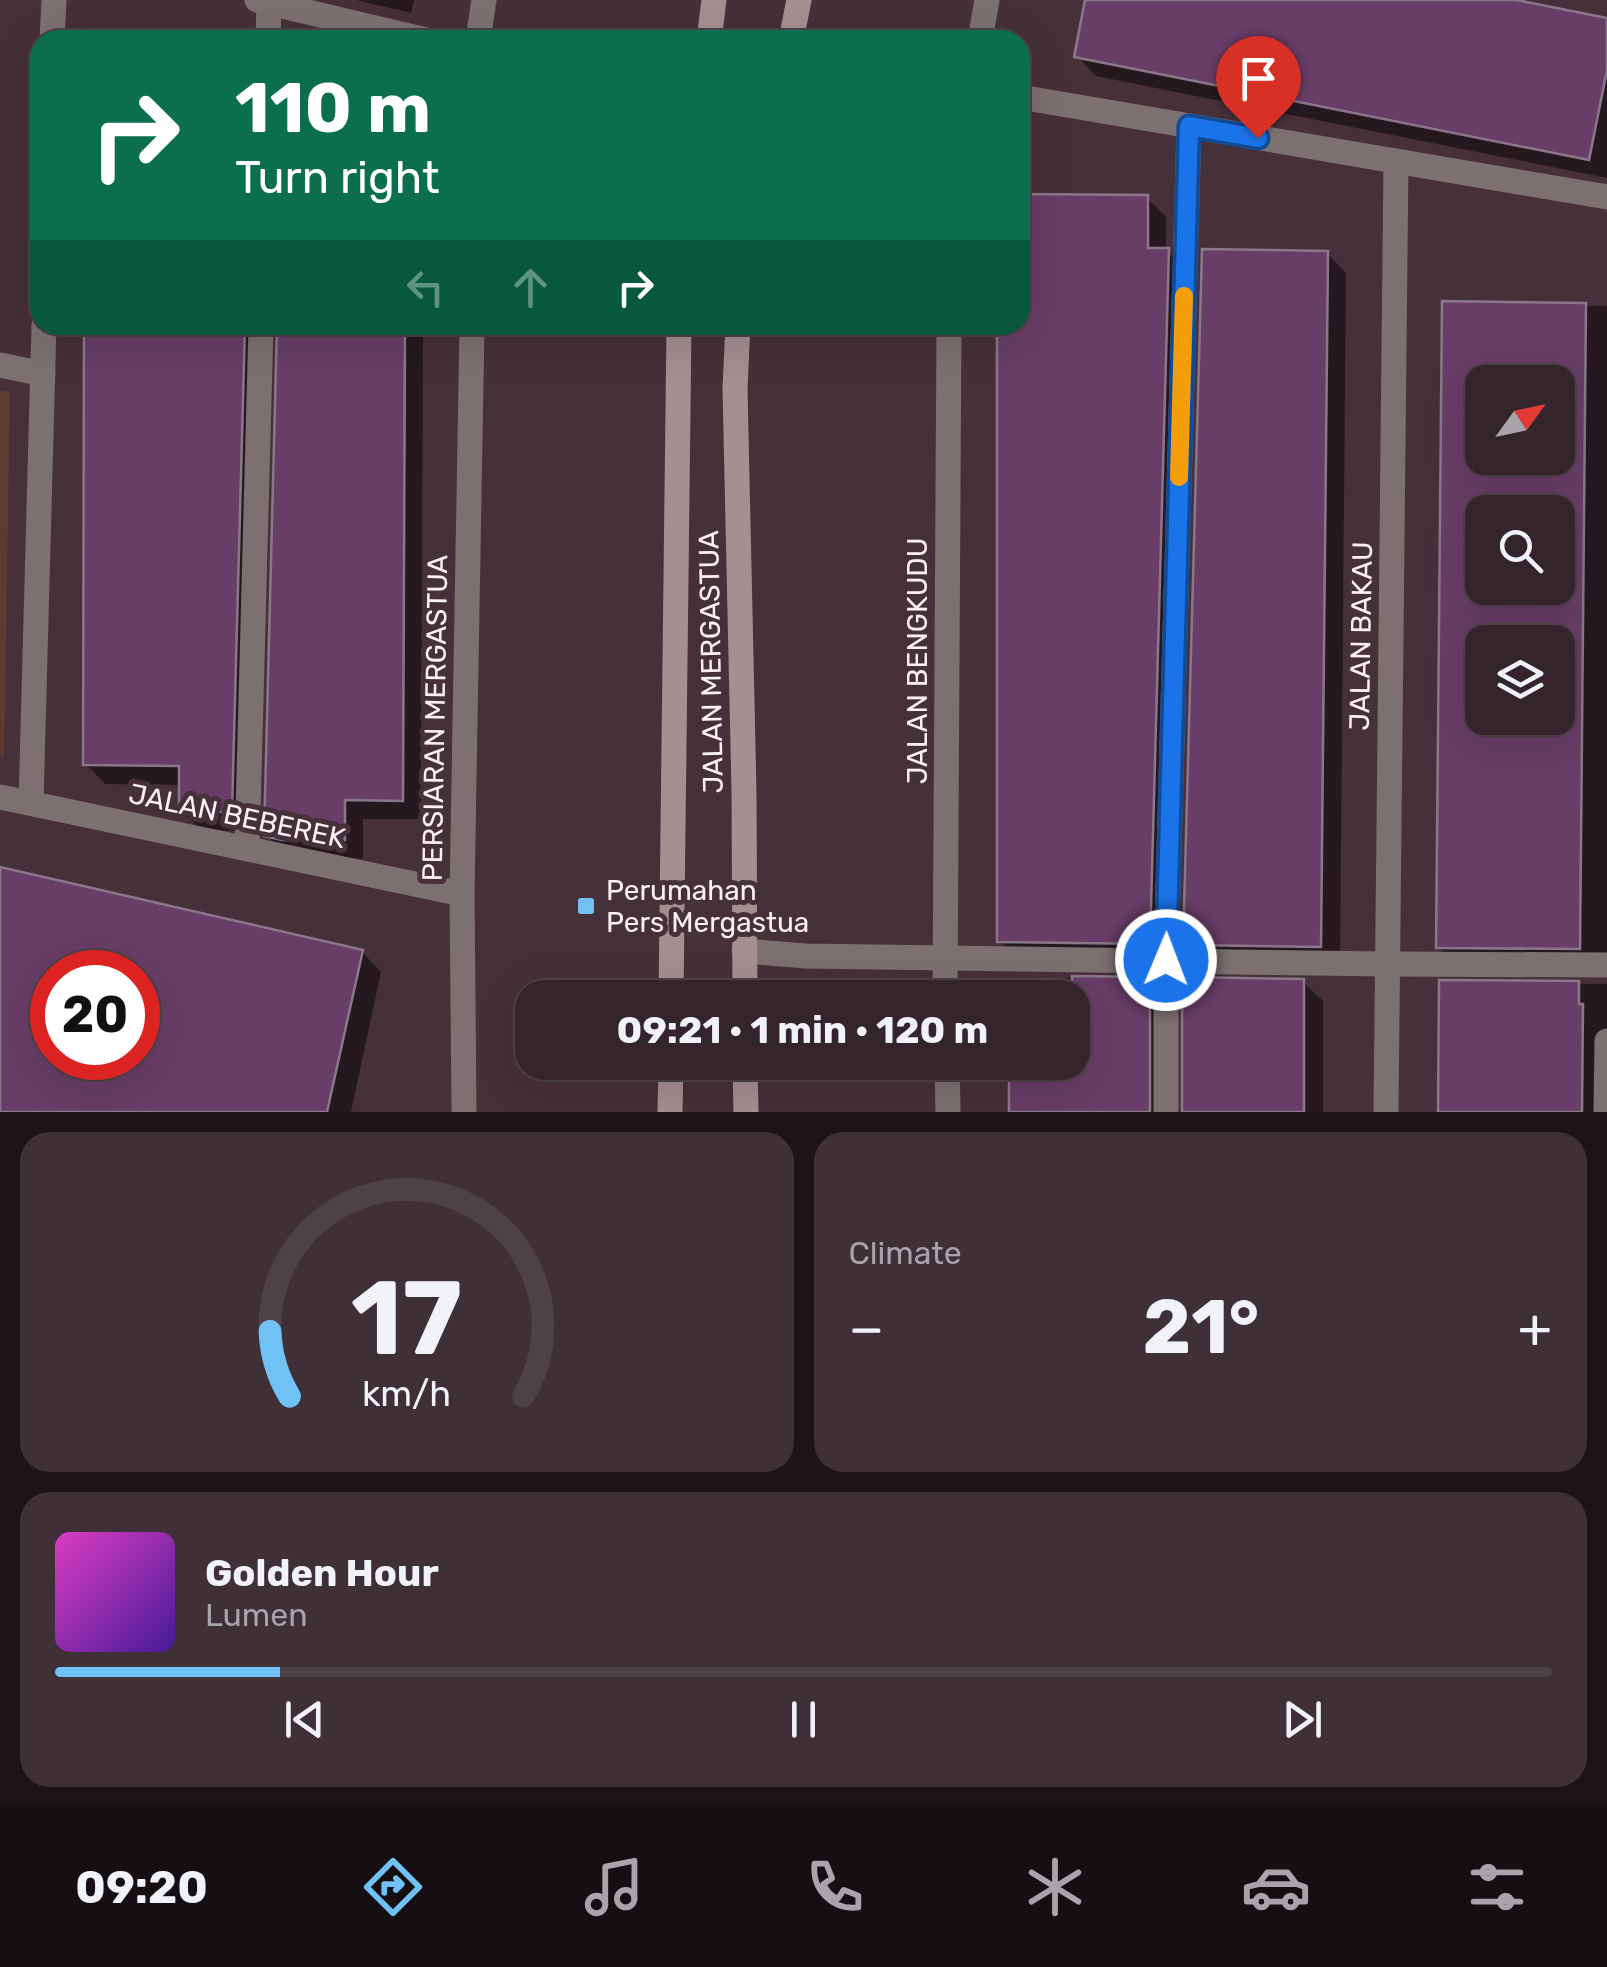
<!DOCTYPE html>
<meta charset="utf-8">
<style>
body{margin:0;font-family:Rubik,sans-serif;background:#3f3038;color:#f1f3f6;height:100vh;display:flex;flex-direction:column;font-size:38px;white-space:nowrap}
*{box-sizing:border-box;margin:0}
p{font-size:32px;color:#a9a4a9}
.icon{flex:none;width:55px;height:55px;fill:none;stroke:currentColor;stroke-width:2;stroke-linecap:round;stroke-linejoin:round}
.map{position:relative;height:1112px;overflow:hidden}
.sheet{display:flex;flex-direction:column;gap:20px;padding:20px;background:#1d1418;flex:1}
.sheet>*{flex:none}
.guide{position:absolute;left:30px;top:30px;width:1000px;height:305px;border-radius:30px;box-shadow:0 10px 40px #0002,0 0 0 2px #4e4148;background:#0b6e4f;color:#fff;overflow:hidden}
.needle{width:65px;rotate:57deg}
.tools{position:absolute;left:1465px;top:365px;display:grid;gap:20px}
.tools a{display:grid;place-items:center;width:110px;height:110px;border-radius:20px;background:#34242c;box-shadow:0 10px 40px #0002,0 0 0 2px #4e4148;font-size:50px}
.speed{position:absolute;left:30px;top:950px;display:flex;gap:20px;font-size:50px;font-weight:700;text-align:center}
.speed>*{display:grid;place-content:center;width:130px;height:130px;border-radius:50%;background:#34242c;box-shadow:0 10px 40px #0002,0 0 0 2px #4e4148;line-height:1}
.speed .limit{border:15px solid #d22;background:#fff;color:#111}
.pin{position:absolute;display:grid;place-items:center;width:85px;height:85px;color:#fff;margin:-102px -42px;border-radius:50% 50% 50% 0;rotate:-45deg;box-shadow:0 0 10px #0007}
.pin .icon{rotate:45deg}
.me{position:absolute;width:110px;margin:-55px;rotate:1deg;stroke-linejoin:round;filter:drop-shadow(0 0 8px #0008)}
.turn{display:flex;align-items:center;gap:35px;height:210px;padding:0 40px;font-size:45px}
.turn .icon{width:130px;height:130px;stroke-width:2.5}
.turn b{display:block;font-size:70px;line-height:85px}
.lanes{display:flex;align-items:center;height:95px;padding:0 40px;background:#0003;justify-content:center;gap:50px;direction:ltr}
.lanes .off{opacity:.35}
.big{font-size:75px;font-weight:700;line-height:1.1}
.sheet .widget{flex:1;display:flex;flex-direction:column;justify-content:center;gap:15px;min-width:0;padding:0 35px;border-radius:30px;background:#3f3038}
.sheet .dial{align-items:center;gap:0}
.dial svg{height:260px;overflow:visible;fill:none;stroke:#4e4148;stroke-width:7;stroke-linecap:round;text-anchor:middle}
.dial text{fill:#f1f3f6;stroke:none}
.song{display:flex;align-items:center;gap:30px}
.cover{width:120px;height:120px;border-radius:15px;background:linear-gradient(135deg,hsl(310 70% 55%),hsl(260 70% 35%))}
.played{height:10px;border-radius:5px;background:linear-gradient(90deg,#70c1f4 15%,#4e4148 15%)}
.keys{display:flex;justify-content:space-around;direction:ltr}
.heat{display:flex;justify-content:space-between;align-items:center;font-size:55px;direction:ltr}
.sheet .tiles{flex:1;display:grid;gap:20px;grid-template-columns:1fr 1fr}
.widget:last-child{grid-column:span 2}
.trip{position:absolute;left:515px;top:980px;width:575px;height:100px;border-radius:30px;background:#34242c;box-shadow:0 10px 40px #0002,0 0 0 2px #4e4148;font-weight:700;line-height:100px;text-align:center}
.menu{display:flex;height:160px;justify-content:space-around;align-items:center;background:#150e12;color:#a9a4a9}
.menu .icon{width:70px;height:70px}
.menu .active{color:#70c1f4}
.menu b{font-size:45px;color:#f1f3f6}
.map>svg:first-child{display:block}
</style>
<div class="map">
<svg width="1607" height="1112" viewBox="0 0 1607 1112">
<rect width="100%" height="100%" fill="#46303a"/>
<path fill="#5e3a31" d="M 0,390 L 10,392 L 4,757 L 0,756 Z"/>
<g fill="#0007" fill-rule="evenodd">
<path d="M 356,0 L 414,0 L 411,13 Z"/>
<path d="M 1088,0 L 1501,0 L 1607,21 L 1607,178 L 1096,76 L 1077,56 Z"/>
<path d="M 1020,197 L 1147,198 L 1166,217 L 1166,251 L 1188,270 L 1169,963 L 1020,961 L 1000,941 L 999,325 L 1020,325 Z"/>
<path d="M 1327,253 L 1346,273 L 1340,965 L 1205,963 L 1185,944 Z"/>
<path d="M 1444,304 L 1607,306 L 1607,967 L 1458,966 L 1438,947 ZM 1482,382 L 1558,382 L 1558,458 L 1482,458 ZM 1482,512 L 1558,512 L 1558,588 L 1482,588 ZM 1482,642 L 1558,642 L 1558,718 L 1482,718 Z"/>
<path d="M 87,325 L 423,325 L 421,819 L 363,819 L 363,859 L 303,858 L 286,854 L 266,835 L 280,328 L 274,329 L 267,335 L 250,831 L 201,830 L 181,811 L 181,785 L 105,784 L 86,764 Z"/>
<path d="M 0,871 L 362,952 L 381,972 L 351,1112 L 0,1112 ZM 52,972 L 138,972 L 138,1058 L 52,1058 Z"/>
<path d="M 1011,978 L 1149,979 L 1168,999 L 1168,1112 L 1011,1112 L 1072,1062 L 1072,998 L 1011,998 Z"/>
<path d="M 1303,982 L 1323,1001 L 1323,1112 L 1185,1112 Z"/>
<path d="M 1441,983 L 1607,984 L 1607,1112 L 1440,1112 Z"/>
</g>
<g fill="#683d67" stroke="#8b778a" stroke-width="2.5" fill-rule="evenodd">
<path d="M 1085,0 L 1517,0 L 1607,18 L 1607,70 L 1589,160 L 1074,57 Z"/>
<path d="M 1020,194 L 1148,195 L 1148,248 L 1169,248 L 1150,944 L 997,942 L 997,325 L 1020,325 Z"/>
<path d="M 1202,249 L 1328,251 L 1321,947 L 1183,945 Z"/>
<path d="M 1442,301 L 1586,303 L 1580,949 L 1436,948 ZM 1482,382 L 1558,382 L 1558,458 L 1482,458 ZM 1482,512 L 1558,512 L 1558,588 L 1482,588 ZM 1482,642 L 1558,642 L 1558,718 L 1482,718 Z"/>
<path d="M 84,325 L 245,325 L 232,812 L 179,812 L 179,766 L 83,765 Z"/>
<path d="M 277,325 L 405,325 L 403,801 L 345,800 L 345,840 L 282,840 L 264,836 Z"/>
<path d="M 0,867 L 363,950 L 327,1112 L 0,1112 ZM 52,972 L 138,972 L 138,1058 L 52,1058 Z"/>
<path d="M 1072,976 L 1150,977 L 1150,1112 L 1009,1112 L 1009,1062 L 1072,1062 Z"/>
<path d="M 1182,977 L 1304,979 L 1304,1112 L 1182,1112 Z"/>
<path d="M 1439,980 L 1579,981 L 1579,1004 L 1583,1004 L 1582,1112 L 1438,1112 Z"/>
</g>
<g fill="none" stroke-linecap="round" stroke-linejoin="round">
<g stroke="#7d7071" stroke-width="25">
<path d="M 268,40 L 269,3"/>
<path d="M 247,849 L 261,325"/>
<path d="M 744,951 L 806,956 L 1388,964 L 1607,965"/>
<path d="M 1166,1112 L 1166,960 L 1189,126"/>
<path d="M 1606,1112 L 1607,1041"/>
</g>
<g stroke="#7d7071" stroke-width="25">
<path d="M 257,0 L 426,40"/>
<path d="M 52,40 L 54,0"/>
<path d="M 478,40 L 484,0"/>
<path d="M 980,40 L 987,0"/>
<path d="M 1020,97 L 1607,197"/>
<path d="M 0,365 L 43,374"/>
<path d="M 0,797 L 462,894"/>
<path d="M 31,803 L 44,325"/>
<path d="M 945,998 L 949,325"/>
<path d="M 947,1062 L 948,1112"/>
<path d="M 464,1112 L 462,894 L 472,325"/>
<path d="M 1386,1112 L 1396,161"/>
</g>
<g stroke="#a48f91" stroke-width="25">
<path d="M 709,40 L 714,0"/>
<path d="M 791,40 L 799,0"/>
<path d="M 738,325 L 735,388 L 744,792 L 745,998"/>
<path d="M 671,998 L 679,325"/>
<path d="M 745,1062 L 746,1112"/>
<path d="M 670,1112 L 671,1062"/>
</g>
</g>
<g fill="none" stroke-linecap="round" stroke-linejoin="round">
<defs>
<path id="route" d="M 1166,960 L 1189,126 L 1258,138"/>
</defs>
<use href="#route" stroke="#114b97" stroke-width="25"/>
<use href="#route" stroke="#1a73e8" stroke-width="18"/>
<path stroke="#f59e0b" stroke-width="18" d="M 1179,477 L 1184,296"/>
</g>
<rect fill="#70c1f4" stroke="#46303a" stroke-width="4" x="576" y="896" width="20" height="20" rx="5"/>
<g text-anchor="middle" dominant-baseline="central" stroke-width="10" stroke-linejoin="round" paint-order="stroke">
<g font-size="28" fill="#fdf1f6" stroke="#46303a">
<text transform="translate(1361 636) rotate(-89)">JALAN BAKAU</text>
<text transform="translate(917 661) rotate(-90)">JALAN BENGKUDU</text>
<text transform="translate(711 662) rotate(-91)">JALAN MERGASTUA</text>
<text transform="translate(435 718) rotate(-89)">PERSIARAN MERGASTUA</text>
<text transform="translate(237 816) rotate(12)">JALAN BEBEREK</text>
</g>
<g font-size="28" fill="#fdf1f6" stroke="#46303a" text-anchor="start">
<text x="606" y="890">Perumahan<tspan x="606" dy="32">Pers Mergastua</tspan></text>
</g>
</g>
</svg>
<div class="tools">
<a><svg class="needle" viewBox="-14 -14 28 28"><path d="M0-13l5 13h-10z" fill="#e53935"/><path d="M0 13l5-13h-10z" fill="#a9a4a9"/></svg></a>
<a><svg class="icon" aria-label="search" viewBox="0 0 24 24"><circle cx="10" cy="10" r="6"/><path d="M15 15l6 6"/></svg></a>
<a><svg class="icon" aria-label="layers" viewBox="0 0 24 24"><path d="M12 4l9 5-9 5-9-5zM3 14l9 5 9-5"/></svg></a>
</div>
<div class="speed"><div class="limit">20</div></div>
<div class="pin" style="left:1258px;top:138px;background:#d93025"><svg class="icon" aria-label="arrive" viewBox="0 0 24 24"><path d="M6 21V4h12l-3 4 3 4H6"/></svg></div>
<svg class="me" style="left:1166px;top:960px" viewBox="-20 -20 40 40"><circle r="17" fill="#1a73e8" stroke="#fff" stroke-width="3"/><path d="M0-11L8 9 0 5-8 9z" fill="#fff"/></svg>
<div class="trip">09:21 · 1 min · 120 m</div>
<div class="guide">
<div class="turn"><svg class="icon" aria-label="right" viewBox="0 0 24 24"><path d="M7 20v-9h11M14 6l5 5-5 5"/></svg><div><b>110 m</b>Turn right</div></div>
<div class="lanes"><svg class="icon off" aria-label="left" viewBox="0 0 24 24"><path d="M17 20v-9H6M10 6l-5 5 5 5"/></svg><svg class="icon off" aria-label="ahead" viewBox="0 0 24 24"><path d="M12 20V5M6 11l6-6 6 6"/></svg><svg class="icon" aria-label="right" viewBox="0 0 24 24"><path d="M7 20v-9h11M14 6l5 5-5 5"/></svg></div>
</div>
</div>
<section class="sheet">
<div class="tiles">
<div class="widget dial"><svg viewBox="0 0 100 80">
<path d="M14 69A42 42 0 1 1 86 69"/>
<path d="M14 69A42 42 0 0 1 8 49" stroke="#70c1f4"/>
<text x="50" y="56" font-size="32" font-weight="700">17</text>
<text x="50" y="72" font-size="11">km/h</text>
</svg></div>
<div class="widget"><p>Climate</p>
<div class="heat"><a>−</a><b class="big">21°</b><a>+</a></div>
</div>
<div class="widget">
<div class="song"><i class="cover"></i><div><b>Golden Hour</b><p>Lumen</p></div></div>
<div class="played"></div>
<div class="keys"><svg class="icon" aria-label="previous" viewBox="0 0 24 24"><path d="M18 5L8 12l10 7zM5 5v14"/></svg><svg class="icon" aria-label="pause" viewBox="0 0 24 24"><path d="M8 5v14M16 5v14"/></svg><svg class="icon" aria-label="next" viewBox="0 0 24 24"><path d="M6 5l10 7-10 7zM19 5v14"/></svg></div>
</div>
</div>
</section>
<nav class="menu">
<b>09:20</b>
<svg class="icon active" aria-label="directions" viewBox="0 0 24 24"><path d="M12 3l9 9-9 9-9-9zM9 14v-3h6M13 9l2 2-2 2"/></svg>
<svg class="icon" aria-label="music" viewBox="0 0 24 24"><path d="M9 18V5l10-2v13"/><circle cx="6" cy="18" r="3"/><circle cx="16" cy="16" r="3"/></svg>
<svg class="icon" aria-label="phone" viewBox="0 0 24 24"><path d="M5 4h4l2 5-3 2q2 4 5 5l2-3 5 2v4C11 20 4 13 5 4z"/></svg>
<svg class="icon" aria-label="climate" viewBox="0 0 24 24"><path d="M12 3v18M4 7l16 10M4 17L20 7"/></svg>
<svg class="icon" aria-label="car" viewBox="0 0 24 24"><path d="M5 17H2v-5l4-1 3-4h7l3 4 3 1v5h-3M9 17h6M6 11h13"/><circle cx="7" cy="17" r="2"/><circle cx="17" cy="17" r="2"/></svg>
<svg class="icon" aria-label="filters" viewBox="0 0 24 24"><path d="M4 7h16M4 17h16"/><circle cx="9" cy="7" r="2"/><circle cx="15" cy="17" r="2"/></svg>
</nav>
